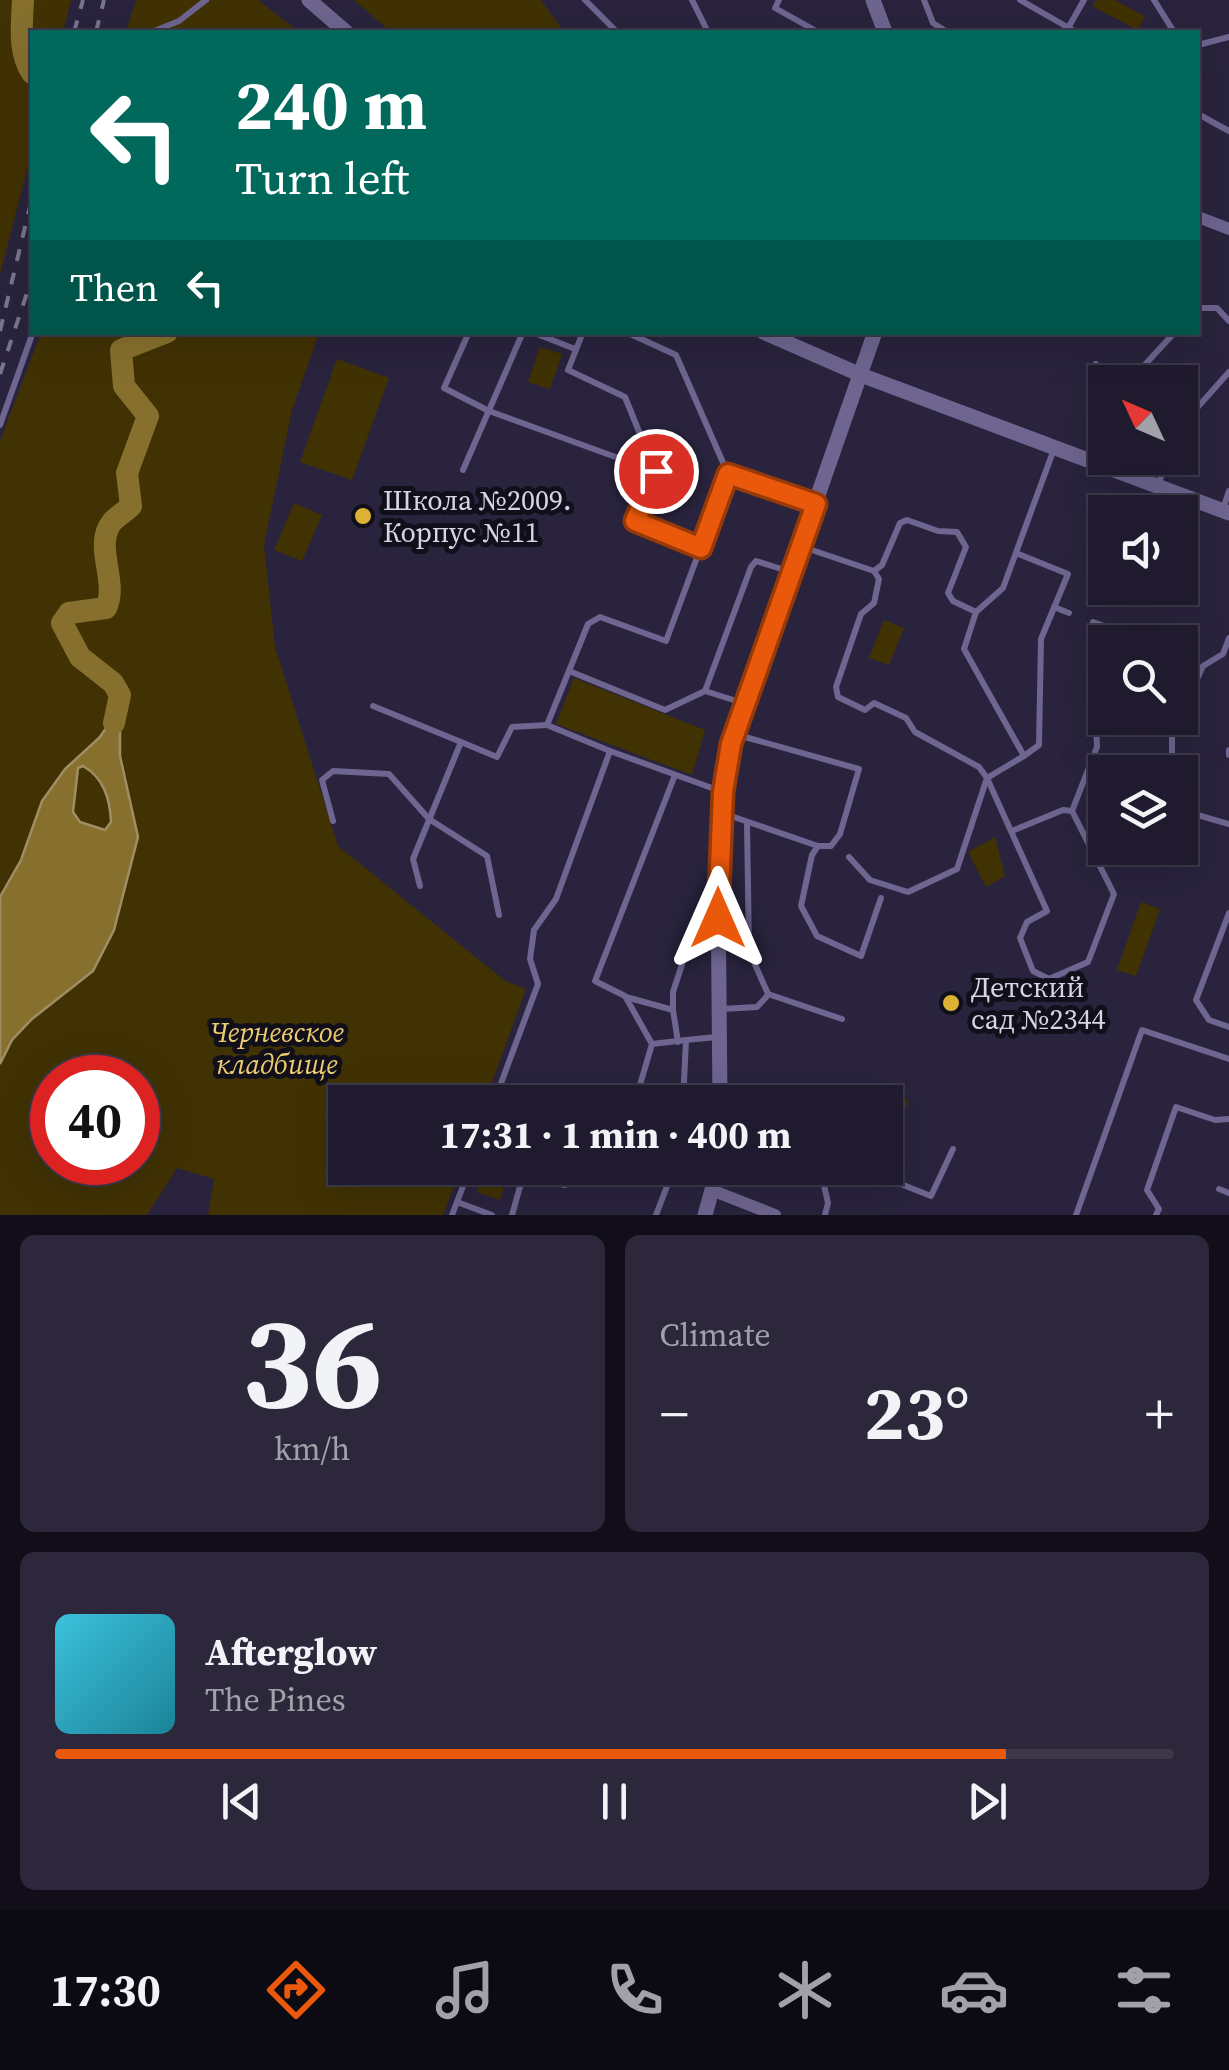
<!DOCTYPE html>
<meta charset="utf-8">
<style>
body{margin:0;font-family:"Source Serif 4",serif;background:#2c273a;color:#f1f3f6;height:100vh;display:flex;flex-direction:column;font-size:38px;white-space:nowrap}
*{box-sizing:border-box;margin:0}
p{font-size:32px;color:#a1a1aa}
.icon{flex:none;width:55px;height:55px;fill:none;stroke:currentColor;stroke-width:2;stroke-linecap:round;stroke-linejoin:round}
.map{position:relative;height:1215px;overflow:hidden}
.side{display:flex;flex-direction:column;gap:20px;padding:20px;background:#110e19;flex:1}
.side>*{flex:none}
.top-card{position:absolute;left:30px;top:30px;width:1170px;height:305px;border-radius:0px;box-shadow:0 10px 40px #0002,0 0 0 2px #3c384a;background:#00695c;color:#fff;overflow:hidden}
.needle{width:65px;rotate:314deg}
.buttons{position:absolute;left:1088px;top:365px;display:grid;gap:20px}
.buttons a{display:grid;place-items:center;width:110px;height:110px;border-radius:0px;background:#1f1a2e;box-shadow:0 10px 40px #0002,0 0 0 2px #3c384a;font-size:50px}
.speed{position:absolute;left:30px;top:1055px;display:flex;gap:20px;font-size:50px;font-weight:700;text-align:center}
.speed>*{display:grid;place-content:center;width:130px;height:130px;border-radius:50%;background:#1f1a2e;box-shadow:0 10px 40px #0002,0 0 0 2px #3c384a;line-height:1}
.speed .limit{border:15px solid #d22;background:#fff;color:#111}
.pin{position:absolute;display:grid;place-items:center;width:85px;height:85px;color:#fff;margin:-42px;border:5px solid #fff;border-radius:50%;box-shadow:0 2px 10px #0007}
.me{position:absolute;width:110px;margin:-55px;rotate:0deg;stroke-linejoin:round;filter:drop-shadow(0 0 8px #0008)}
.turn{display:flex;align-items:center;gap:35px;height:210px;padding:0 40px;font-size:45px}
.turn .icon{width:130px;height:130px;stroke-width:2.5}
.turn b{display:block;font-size:70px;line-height:85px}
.then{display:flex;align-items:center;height:95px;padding:0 40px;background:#0003;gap:20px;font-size:38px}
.big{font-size:75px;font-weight:700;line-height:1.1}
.side .card{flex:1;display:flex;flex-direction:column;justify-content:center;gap:15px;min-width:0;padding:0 35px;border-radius:15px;background:#2c273a}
.side .dial{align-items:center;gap:0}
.dial b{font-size:130px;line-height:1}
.song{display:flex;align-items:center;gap:30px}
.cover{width:120px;height:120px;border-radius:15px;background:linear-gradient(135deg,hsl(190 70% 55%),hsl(190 70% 35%))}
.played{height:10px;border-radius:5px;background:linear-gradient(90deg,#ea580c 85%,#3c384a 85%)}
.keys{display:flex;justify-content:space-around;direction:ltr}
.heat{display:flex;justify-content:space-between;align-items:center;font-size:55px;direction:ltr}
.side .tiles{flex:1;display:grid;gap:20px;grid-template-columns:1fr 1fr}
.card:last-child{grid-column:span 2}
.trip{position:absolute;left:328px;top:1085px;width:575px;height:100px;border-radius:0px;background:#1f1a2e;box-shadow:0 10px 40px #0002,0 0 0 2px #3c384a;font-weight:700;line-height:100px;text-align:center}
.dock{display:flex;height:160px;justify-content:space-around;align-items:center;background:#0c0a12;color:#a1a1aa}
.dock .icon{width:70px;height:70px}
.dock .on{color:#ea580c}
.dock b{font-size:45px;color:#f1f3f6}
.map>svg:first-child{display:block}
</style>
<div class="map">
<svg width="1229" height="1215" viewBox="0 0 1229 1215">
<rect width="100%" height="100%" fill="#29233d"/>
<g fill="#413204" fill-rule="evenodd">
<path d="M 0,0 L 71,0 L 63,32 L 32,32 L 32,151 L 0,274 Z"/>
<path d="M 136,0 L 258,0 L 299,32 L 126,32 Z"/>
<path d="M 354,0 L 541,0 L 564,32 L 391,32 Z"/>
<path d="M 1096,0 L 1114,0 L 1145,16 L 1137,30 L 1092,6 Z"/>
<path d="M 41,333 L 319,333 L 292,410 L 264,545 L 275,647 L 338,846 L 504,980 L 526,989 L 485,1102 L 345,1102 L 345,1168 L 461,1168 L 443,1215 L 208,1215 L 214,1179 L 177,1168 L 147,1215 L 0,1215 L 0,441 ZM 52,1078 L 138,1078 L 138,1162 L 52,1162 Z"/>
<path d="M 540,347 L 562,354 L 550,389 L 528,382 Z"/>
<path d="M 337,359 L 389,378 L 352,480 L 300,462 Z"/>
<path d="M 294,503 L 322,515 L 302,561 L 274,550 Z"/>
<path d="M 884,620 L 904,628 L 889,665 L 869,658 Z"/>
<path d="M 574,678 L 705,730 L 692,775 L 556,724 Z"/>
<path d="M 995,837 L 1005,876 L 986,887 L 968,852 Z"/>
<path d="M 1141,902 L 1160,909 L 1136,976 L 1117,970 Z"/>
<path d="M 881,1089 L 909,1100 L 889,1148 L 885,1146 L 885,1102 L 876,1102 Z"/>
<path d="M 485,1168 L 510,1168 L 500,1200 L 477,1192 Z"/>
</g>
<path fill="#87702e" stroke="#9f8e65" stroke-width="2.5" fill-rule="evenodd" d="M 120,695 L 120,756 L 138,837 L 114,930 L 93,971 L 32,1019 L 12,1040 L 0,1064 L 0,897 L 21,860 L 42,801 L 65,769 L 99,738 L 112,720 ZM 83,766 C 104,778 110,799 111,822 L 105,830 L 80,822 L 73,812 L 78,768 Z"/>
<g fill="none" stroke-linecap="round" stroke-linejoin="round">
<g stroke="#87702e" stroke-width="22">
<path d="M 23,0 C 22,25 18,52 32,73"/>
<path d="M 114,723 L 120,695 L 113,683 L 80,657 L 62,623 L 69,613 L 106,608 C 119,582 93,546 112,522 C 117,516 125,512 131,506 L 127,473 L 148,416 L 124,386 L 121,350 L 167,332"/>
</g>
<g stroke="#6e6590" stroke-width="6">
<path d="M 585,0 L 617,32"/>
<path d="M 692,0 L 708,32"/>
<path d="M 779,0 L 775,8 L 818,32"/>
<path d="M 924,0 L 933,23 L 947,32"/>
<path d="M 1020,0 L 1076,32"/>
<path d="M 1154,0 L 1174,32"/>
<path d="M 1068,28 L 1084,0"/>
<path d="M 152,32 L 179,21 L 206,0"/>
<path d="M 1198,45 L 1229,37"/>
<path d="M 1198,114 L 1229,131"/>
<path d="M 1198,308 L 1217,308 L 1229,321"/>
<path d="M 469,332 L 444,388 L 489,411 L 654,471"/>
<path d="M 532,332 L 575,349"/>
<path d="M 583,332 L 568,370 L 625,397 L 655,471 L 635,521 L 701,548"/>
<path d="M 1096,364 L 1105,431"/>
<path d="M 1129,382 L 1175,332"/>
<path d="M 0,425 L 33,332"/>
<path d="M 1180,427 L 1229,372"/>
<path d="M 1100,462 L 1105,444"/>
<path d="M 463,470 L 523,332"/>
<path d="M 728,474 L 812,502"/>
<path d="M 1158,485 L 1168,458"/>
<path d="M 1223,509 L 1229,491"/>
<path d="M 803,547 L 874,571 L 882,565 L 900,523 L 907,520 L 938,531 L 957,532 L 966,547 L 948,593 L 953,601 L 976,612"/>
<path d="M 1016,553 L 1068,574 L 1041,639 L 1039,745 L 1024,756 L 964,649 L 976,612 L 1003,588 L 1054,449"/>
<path d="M 1054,607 L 1069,613"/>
<path d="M 569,671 L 665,710 L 705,691"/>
<path d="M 743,703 L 705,691 L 751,567 L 756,561 L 791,572"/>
<path d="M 373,706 L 461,742"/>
<path d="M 1180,716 L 1203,666 L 1223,654 L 1229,638"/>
<path d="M 1229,750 L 1229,755"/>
<path d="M 610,751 L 547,725 L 588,624 L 600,617 L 666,641 L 728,474 L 676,355 L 626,332"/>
<path d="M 1024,756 L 987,778 L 1047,911 L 1027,922 L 1020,938 L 1033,971 L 1049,979 L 1088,962 L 1114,894 L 1072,811 L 1097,747 L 1094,670 L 1107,627 L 1093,622"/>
<path d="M 1172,772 L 1172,735 L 1179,718"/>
<path d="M 1180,794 L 1187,812 L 1229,824"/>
<path d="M 728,815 L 818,846 L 831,846 L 840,834 L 859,769 L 738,735"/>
<path d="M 333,821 L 322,780 L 333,771 L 389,774 L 429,819 L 487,856 L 499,915"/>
<path d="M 747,822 L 749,951 L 768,994 L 842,1019"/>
<path d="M 1012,831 L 1063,810 L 1072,811"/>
<path d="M 818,846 L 812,855 L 801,906 L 817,936 L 861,956 L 881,898"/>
<path d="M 849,857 L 870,880 L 908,892 L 957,869 L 987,778 L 979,767 L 915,732 L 906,718 L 874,703 L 865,710 L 838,697 L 836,687 L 861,614 L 874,603 L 879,579 L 874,571"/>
<path d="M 420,886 L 413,859 L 461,742 L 497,757 L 512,727 L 547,725"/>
<path d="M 1229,913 L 1196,1000 L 1209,1020 L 1229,1027"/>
<path d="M 626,997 L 673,1010 L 678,1042"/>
<path d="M 721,1009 L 757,1007 L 768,995"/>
<path d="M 673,1010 L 673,992 L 692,934"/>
<path d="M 652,1044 L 625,996 L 595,981 L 675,775"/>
<path d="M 494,1102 L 538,984 L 530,959 L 534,930 L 556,899 L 610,751 L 723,792"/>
<path d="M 635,1102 L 652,1044 L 686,1040"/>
<path d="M 683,1102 L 686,1040 L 717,1037"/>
<path d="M 845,1102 L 849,1092"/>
<path d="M 820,1168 L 828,1203 L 825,1215"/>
<path d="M 874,1168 L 878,1175 L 931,1196 L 953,1149"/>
<path d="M 1219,1189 L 1229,1193"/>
<path d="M 457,1202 L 492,1215"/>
<path d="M 452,1215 L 470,1168"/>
<path d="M 512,1215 L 523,1176 L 565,1185 L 605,1168"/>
<path d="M 656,1215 L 674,1168"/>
<path d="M 1076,1215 L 1142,1030 L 1229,1059"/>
<path d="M 1156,1215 L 1159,1209 L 1147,1190 L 1176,1107 L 1215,1120 L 1229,1119"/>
</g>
<g stroke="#6e6590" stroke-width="12">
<path d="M 1198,217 L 1229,229"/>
<path d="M 714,1191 L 775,1215"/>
</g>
<g stroke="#6e6590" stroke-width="15">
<path d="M 309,0 L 346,32"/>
<path d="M 873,0 L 885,32"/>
<path d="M 763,332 L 861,375 L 1229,513"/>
<path d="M 720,1102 L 718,885 L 731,744 L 875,332"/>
<path d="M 705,1215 L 718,1168"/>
</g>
<g stroke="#79758b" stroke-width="4" stroke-dasharray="12 12" stroke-linecap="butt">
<path d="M 74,32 L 83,0"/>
<path d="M 96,32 L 104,0"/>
<path d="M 0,331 L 32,198"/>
<path d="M 0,374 L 32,278"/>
</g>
</g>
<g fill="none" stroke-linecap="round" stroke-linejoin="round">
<defs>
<path id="route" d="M 656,471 L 635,521 L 701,548 L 728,474 L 816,504 L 731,744 L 723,792 L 718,918"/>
</defs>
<use href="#route" stroke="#983908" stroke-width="25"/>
<use href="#route" stroke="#ea580c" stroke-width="18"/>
</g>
<g fill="#dbb233" stroke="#110f1a" stroke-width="4">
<circle cx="363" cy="516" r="10"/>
<circle cx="951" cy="1003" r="10"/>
</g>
<g text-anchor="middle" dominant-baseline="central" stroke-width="10" stroke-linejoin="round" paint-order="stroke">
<g font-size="28" fill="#d7d4e5" stroke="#110f1a" text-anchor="start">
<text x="383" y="500">Школа №2009.<tspan x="383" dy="32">Корпус №11</tspan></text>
<text x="971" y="987">Детский<tspan x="971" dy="32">сад №2344</tspan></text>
</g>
<g font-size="28" font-style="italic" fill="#edcb6e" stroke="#110f1a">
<text x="277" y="1032">Черневское<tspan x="277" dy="32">кладбище</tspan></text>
</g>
</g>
</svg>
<div class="buttons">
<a><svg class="needle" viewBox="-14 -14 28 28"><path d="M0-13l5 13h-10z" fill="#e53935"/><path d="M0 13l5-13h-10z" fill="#a1a1aa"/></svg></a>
<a><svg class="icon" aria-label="sound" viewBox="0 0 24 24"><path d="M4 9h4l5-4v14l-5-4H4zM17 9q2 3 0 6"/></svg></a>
<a><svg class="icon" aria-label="search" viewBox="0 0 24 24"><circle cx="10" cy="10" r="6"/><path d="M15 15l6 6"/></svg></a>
<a><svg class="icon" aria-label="layers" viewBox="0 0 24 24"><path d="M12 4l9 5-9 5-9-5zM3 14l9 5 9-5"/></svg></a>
</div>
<div class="speed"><div class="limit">40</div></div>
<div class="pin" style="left:656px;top:471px;background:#d93025"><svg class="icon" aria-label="arrive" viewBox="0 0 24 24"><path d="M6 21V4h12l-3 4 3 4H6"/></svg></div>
<svg class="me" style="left:718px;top:918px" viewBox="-20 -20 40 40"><path d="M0-17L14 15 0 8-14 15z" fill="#ea580c" stroke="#fff" stroke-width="4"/></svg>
<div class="trip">17:31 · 1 min · 400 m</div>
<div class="top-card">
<div class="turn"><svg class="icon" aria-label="left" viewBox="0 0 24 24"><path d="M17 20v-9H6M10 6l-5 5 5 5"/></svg><div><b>240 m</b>Turn left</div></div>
<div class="then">Then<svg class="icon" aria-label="left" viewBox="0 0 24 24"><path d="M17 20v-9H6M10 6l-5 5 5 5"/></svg></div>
</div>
</div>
<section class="side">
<div class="tiles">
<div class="card dial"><b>36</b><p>km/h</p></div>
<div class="card"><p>Climate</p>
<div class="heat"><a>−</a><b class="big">23°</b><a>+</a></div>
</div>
<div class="card">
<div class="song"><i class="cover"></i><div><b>Afterglow</b><p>The Pines</p></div></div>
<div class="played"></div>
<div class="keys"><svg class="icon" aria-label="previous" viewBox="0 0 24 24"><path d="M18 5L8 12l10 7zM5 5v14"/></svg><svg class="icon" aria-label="pause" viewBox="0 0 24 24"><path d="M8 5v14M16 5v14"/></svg><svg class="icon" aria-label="next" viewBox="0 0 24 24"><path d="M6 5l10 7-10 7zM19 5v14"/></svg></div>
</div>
</div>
</section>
<nav class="dock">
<b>17:30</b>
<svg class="icon on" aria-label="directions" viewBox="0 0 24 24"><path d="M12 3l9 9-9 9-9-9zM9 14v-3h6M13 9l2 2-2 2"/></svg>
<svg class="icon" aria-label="music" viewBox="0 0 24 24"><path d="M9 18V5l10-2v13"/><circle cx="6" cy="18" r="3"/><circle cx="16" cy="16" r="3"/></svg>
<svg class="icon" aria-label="phone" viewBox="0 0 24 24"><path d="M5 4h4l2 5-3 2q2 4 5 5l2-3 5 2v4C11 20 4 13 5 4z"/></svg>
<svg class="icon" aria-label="climate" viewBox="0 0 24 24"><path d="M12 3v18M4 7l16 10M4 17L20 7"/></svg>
<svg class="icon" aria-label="car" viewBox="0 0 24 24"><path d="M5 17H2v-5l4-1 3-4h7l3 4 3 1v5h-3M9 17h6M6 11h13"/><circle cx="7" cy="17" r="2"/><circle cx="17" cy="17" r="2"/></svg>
<svg class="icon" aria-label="filters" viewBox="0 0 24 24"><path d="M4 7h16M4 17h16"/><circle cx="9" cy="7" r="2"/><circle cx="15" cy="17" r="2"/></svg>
</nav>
